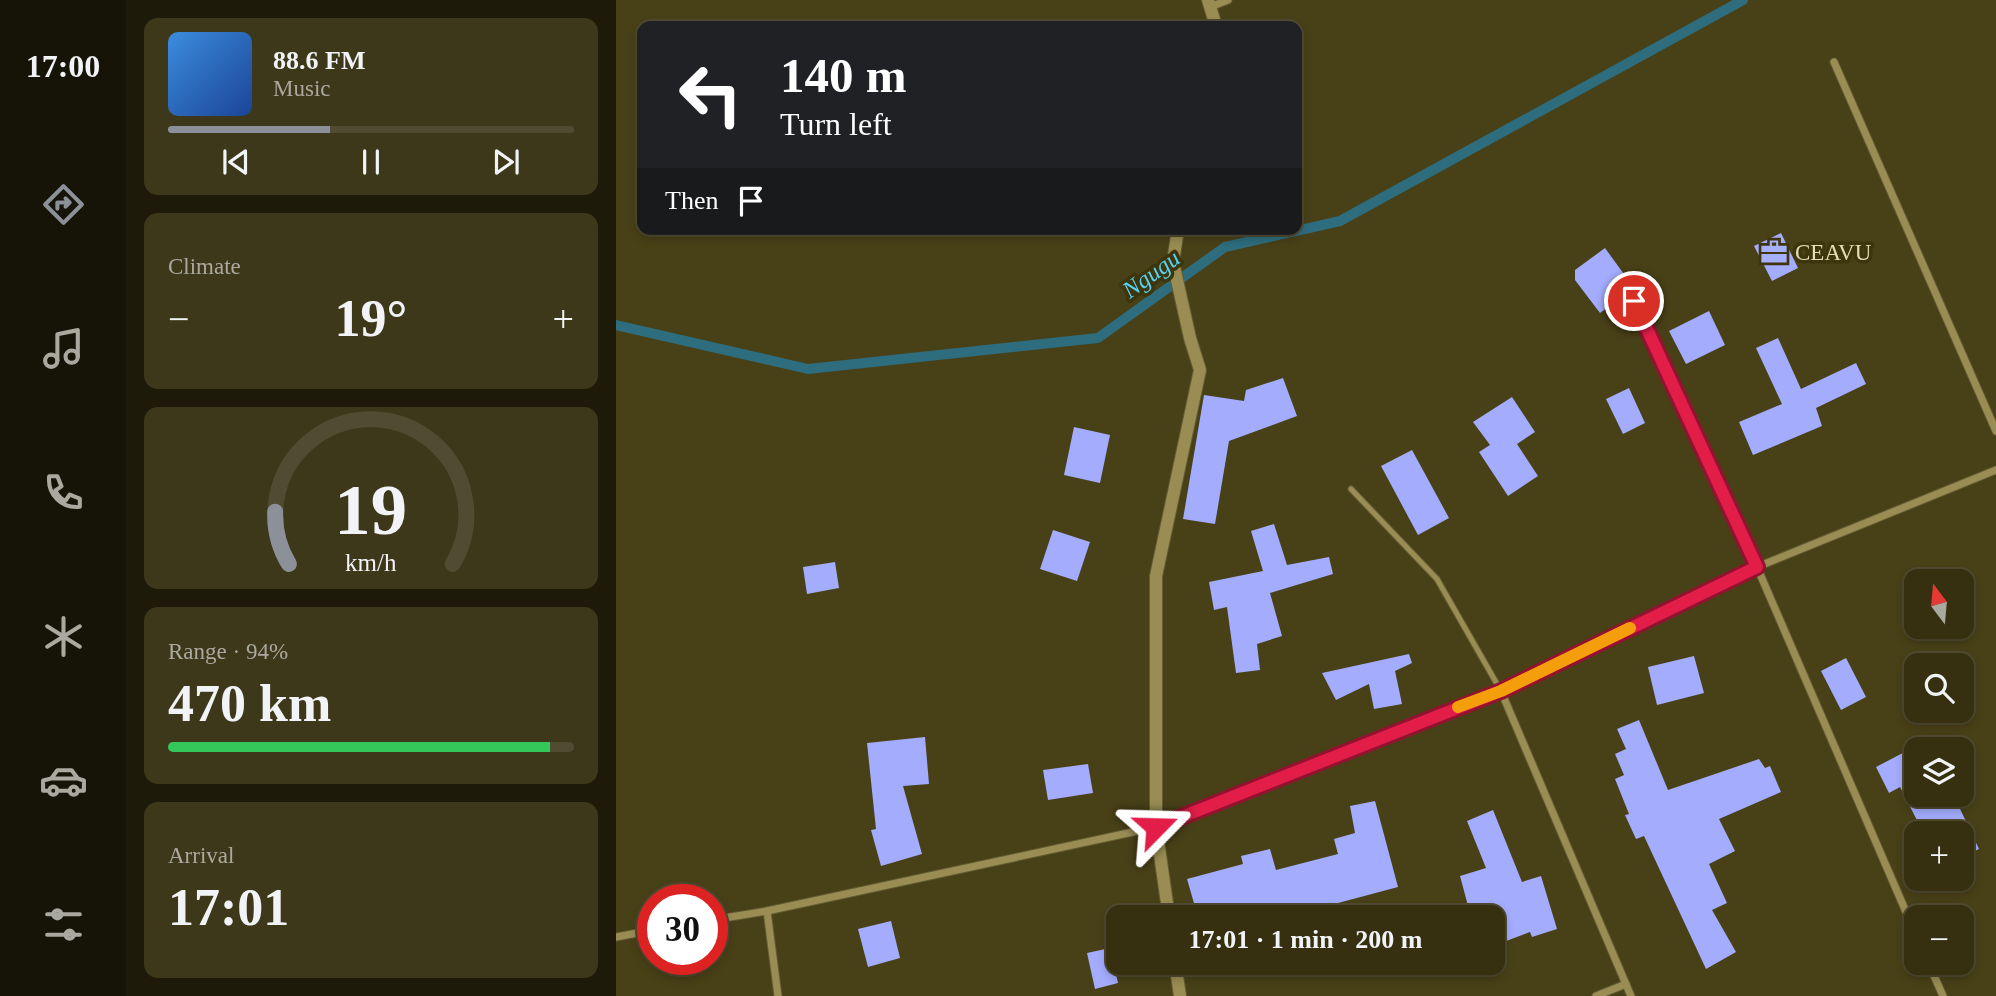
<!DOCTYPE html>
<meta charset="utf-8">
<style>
body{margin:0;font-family:"Times New Roman",serif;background:#3d381a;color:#f1f3f6;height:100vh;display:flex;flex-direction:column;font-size:26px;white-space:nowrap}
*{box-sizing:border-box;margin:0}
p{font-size:23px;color:#aaa99f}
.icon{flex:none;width:38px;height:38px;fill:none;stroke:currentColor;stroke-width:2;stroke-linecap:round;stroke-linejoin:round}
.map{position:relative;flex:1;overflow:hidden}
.sheet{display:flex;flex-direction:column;gap:18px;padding:18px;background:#1e1a09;width:490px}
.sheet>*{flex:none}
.guide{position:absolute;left:21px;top:21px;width:665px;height:214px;border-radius:14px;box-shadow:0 4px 10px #0003,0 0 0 2px #504b31;background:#202124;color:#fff;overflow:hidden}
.needle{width:46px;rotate:344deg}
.buttons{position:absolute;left:1288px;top:569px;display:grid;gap:14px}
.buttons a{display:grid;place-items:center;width:70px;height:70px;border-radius:14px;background:#363011;box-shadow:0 4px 10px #0003,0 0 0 2px #504b31;font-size:35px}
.speed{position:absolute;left:21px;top:884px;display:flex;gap:14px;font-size:35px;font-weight:700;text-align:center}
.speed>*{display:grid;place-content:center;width:91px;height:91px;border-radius:50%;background:#363011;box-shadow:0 4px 10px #0003,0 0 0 2px #504b31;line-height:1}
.speed .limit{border:10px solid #d22;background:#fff;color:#111}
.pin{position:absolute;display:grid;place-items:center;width:60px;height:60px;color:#fff;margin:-30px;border:4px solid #fff;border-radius:50%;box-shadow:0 2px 7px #0007}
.me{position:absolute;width:77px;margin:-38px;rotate:68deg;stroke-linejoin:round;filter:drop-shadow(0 0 5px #0008)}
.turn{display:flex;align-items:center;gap:24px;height:147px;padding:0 28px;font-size:32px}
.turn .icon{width:91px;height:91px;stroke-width:2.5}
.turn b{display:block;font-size:49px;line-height:60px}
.then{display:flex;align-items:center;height:66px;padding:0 28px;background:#0003;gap:14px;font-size:26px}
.big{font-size:52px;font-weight:700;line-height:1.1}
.sheet .card{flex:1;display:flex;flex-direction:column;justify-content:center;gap:10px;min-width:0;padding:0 24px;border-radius:14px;background:#3d381a}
.sheet .dial{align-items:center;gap:0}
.dial svg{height:182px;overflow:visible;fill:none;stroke:#504b31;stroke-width:7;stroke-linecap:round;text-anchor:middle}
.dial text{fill:#f1f3f6;stroke:none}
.song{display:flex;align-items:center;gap:21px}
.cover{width:84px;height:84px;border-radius:10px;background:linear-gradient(135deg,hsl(210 70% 55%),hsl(220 70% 35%))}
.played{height:7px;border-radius:4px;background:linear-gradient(90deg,#8c9099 40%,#504b31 40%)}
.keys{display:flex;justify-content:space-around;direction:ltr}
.heat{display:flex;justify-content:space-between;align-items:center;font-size:38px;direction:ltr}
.charge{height:10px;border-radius:5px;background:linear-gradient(90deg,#34c759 94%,#504b31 0)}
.trip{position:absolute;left:490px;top:905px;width:399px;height:70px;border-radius:14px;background:#363011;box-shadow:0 4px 10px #0003,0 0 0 2px #504b31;font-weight:700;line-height:70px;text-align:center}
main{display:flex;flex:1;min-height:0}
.tab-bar{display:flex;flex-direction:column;width:126px;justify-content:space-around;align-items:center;background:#161307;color:#aaa99f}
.tab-bar .icon{width:49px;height:49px}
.tab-bar .on{color:#8c9099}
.tab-bar b{font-size:32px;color:#f1f3f6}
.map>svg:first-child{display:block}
</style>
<main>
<nav class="tab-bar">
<b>17:00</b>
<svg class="icon on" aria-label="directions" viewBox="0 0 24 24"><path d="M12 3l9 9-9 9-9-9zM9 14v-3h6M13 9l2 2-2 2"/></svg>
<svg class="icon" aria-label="music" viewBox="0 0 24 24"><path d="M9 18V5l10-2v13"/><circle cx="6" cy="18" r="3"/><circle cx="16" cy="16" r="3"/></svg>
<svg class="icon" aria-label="phone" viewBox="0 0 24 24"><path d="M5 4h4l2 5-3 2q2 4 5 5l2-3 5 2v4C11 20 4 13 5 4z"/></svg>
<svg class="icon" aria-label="climate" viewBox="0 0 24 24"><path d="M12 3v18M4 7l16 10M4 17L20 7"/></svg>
<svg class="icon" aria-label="car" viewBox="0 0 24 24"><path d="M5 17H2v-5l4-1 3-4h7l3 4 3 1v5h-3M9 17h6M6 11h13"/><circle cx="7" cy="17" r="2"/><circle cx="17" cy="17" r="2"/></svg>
<svg class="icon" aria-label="filters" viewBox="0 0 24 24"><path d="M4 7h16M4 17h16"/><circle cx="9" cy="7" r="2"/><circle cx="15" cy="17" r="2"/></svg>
</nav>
<section class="sheet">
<div class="card">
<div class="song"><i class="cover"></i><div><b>88.6 FM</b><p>Music</p></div></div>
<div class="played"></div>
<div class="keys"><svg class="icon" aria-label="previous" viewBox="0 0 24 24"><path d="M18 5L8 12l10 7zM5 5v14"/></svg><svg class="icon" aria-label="pause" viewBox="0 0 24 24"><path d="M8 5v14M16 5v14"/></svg><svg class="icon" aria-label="next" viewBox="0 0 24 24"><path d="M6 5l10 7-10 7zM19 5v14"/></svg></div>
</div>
<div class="card"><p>Climate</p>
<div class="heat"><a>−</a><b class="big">19°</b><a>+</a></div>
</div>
<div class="card dial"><svg viewBox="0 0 100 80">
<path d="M14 69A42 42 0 1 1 86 69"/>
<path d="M14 69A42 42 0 0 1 8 46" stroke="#8c9099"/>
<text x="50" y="56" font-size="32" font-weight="700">19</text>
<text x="50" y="72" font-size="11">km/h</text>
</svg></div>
<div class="card"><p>Range · 94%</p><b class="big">470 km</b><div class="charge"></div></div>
<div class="card"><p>Arrival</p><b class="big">17:01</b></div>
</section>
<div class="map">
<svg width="1380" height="996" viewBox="0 0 1380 996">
<rect width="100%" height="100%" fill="#484017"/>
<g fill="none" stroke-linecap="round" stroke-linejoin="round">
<path stroke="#2d6d7e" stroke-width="10" d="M 0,325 L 192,369 L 482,338 L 609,247 L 724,221 L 1127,0"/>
</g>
<g fill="#a3acfd">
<path d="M 1165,233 L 1182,268 L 1156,281 L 1138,246 Z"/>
<path d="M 989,248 L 1018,288 L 984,313 L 959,280 L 959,270 Z"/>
<path d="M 1093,311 L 1109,345 L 1070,364 L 1053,331 Z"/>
<path d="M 1162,338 L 1185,389 L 1240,363 L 1250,384 L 1200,408 L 1206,426 L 1137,455 L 1123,422 L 1166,404 L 1140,348 Z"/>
<path d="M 667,378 L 681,416 L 613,441 L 599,524 L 567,519 L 588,395 L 628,401 L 630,390 Z"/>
<path d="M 1013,388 L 1029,423 L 1007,434 L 990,399 Z"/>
<path d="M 896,397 L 919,432 L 901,444 L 922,476 L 892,496 L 863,452 L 874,445 L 857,422 Z"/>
<path d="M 458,427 L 494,435 L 484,483 L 448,475 Z"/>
<path d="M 796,450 L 833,518 L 802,535 L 765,466 Z"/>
<path d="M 658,524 L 671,565 L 713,557 L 717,574 L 654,593 L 666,636 L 641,644 L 644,670 L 620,673 L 611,607 L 598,610 L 593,582 L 647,571 L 635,531 Z"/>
<path d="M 437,530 L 474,542 L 461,581 L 424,569 Z"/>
<path d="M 219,562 L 223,588 L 191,594 L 187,567 Z"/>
<path d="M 793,654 L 796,663 L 779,671 L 786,704 L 758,709 L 753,684 L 720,700 L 706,673 Z"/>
<path d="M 1078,656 L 1088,693 L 1041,705 L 1032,667 Z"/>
<path d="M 1230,658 L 1250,697 L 1225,710 L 1205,671 Z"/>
<path d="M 1023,720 L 1052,790 L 1143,759 L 1149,768 L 1154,766 L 1165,792 L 1103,819 L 1119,851 L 1093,864 L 1111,903 L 1096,910 L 1120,952 L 1090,969 L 1028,836 L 1020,839 L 1009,815 L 1013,814 L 999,779 L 1008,775 L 999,754 L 1010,749 L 1001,729 Z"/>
<path d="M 309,737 L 313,784 L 287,786 L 306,854 L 265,866 L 255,830 L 260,829 L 251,743 Z"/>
<path d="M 1302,745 L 1304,749 L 1300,749 L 1300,794 L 1327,794 L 1328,797 L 1337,794 L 1363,849 L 1346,857 L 1346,833 L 1304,833 L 1307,832 L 1284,787 L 1273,793 L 1260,767 Z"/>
<path d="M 472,764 L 477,793 L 432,800 L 427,770 Z"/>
<path d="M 759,801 L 782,887 L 692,911 L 693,917 L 582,917 L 571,879 L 627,864 L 625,856 L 654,849 L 660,870 L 722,854 L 718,839 L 739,833 L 734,806 Z"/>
<path d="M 877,810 L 906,882 L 925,876 L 941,929 L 916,937 L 914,932 L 877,946 L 877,917 L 855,917 L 844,876 L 870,868 L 851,821 Z"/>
<path d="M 1300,835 L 1300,872 L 1286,842 Z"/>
<path d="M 275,921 L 284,958 L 252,967 L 242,929 Z"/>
<path d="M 494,948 L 502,983 L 479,989 L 471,953 Z"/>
</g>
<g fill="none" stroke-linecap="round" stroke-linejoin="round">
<defs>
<path id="service" d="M 735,489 L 821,579 L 885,691"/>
<g id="minor">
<path d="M 594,7 L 612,0"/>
<path d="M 1218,62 L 1380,431"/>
<path d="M 1018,301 L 1141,567 L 1300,935"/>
<path d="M 885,691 L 1015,996"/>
<path d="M 151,911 L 162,996"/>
<path d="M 96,920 L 151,911 L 540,827 L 885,691 L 1141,567 L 1380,470"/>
<path d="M 0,937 L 37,930"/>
<path d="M 1312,962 L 1327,996"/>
<path d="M 980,996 L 1010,984"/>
</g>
<g id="tertiary">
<path d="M 592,0 L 600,26"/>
<path d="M 553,917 L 540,827 L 540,576 L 584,370 L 574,338 L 557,262 L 562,229"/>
<path d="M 559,962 L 564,996"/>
</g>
</defs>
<use href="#service" stroke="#645c34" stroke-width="7"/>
<use href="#minor" stroke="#645c34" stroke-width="9"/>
<use href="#tertiary" stroke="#645c34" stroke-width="14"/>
<use href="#service" stroke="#998d53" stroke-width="5"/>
<use href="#minor" stroke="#998d53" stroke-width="7"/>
<use href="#tertiary" stroke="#998d53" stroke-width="12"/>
</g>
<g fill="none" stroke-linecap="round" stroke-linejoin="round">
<defs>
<path id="route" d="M 540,827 L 885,691 L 1141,567 L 1018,301"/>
</defs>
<use href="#route" stroke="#92132f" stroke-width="18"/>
<use href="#route" stroke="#e11d48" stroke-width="12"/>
<path stroke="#f59e0b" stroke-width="12" d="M 842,707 L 885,691 L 1014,628"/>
</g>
<defs>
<symbol id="office-bare" viewBox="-9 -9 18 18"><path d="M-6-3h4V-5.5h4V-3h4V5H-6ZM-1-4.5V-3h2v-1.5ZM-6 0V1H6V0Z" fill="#a7b0fc" stroke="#3d350b" stroke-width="2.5" paint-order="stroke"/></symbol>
</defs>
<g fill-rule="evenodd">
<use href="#office-bare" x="1139" y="233" width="38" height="38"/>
</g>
<g text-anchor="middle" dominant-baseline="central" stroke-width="7" stroke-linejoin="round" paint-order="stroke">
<g font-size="23" fill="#e3dcb7" stroke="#3d350b" text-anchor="start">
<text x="1179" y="252">CEAVU</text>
</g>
<g font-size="24" font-style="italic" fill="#56d1f1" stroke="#3d350b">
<text transform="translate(535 274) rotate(-36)">Ngugu</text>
</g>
</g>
</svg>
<div class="buttons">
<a><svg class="needle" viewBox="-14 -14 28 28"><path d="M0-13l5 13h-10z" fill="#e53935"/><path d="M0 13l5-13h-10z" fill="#aaa99f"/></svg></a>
<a><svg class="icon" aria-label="search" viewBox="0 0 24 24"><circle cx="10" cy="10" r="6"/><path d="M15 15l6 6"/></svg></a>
<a><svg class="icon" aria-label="layers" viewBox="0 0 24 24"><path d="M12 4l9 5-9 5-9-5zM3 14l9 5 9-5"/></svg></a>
<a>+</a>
<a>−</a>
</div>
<div class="speed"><div class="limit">30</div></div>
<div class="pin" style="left:1018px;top:301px;background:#d93025"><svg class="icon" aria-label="arrive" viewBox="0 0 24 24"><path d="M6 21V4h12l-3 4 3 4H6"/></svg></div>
<svg class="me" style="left:540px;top:827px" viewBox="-20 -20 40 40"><path d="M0-17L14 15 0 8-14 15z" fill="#e11d48" stroke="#fff" stroke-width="4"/></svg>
<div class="trip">17:01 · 1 min · 200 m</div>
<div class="guide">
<div class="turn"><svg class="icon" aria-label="left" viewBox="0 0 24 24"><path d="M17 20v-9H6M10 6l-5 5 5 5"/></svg><div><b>140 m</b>Turn left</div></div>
<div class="then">Then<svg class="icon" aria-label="arrive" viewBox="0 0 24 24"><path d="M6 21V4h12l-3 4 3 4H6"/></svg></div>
</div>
</div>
</main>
